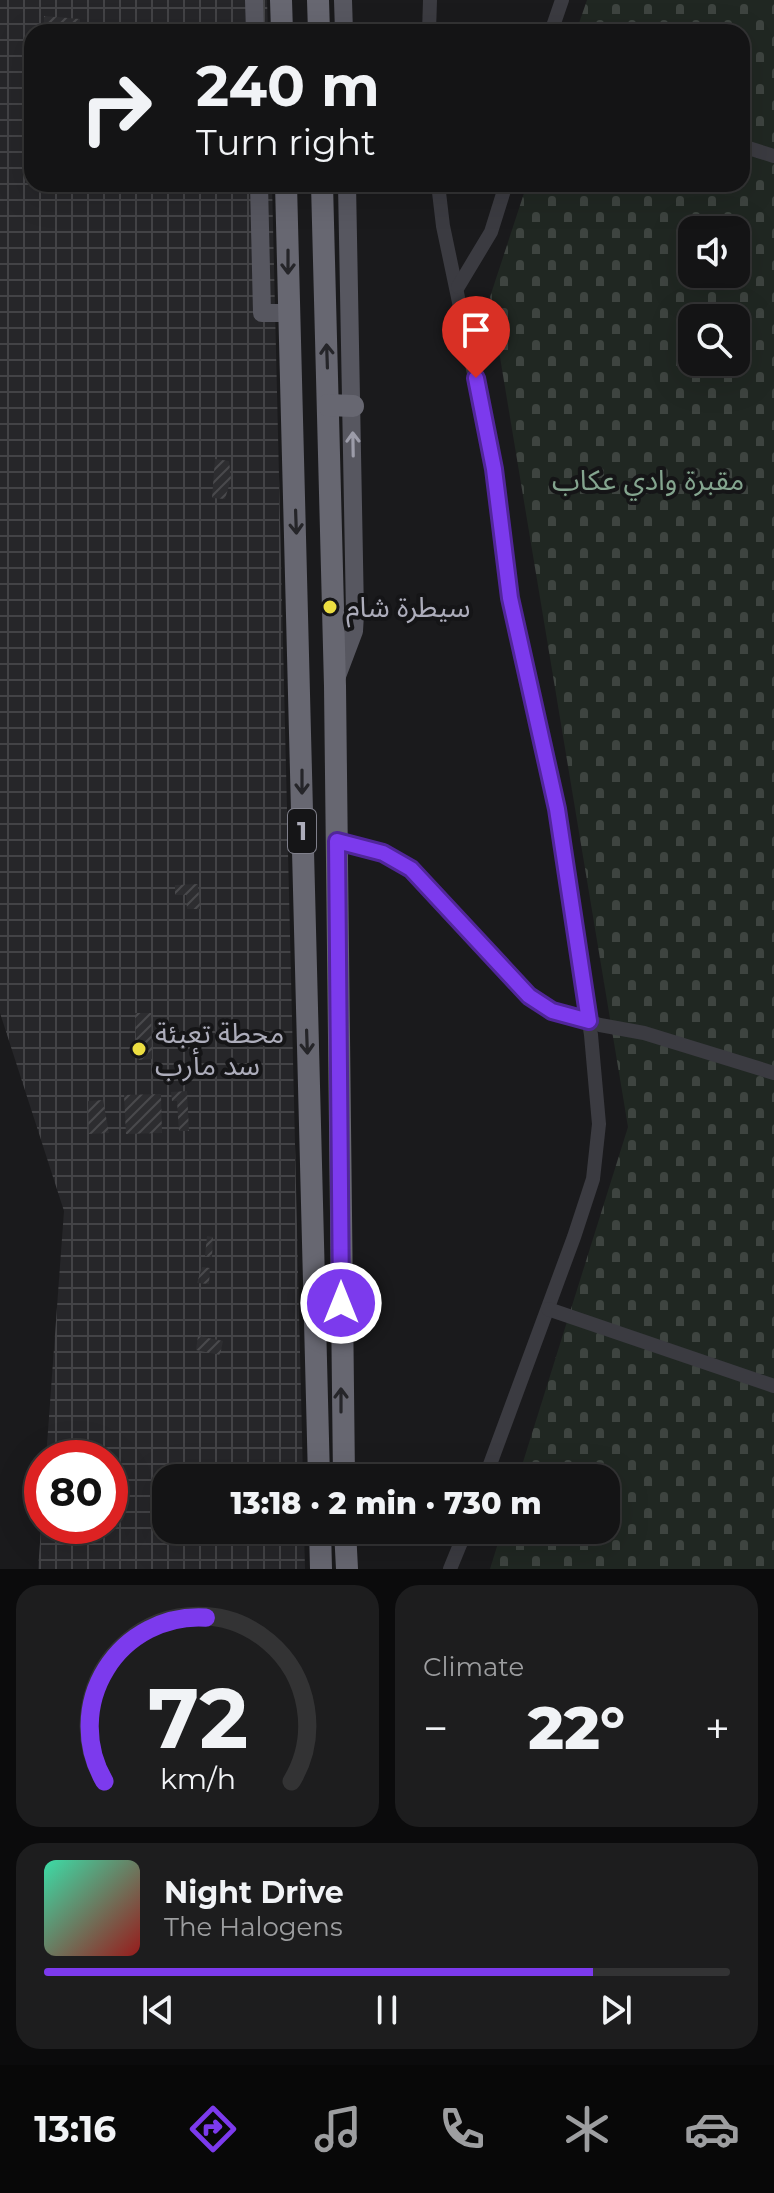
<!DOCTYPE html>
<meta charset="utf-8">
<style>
body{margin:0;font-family:Montserrat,"Noto Sans Arabic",sans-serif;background:#1d1d1e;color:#f1f3f6;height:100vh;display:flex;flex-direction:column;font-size:30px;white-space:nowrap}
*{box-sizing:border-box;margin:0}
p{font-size:26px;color:#9d9ea0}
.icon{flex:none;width:44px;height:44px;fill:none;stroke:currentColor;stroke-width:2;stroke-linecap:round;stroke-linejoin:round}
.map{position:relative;height:1569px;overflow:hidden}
.sheet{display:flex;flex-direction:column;gap:16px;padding:16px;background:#0b0b0c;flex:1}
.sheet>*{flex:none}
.hud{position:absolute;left:24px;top:24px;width:726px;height:168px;border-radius:24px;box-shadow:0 8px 32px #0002,0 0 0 2px #333334;background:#141415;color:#f1f3f6;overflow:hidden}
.fabs{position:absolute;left:678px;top:216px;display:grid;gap:16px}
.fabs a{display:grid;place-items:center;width:72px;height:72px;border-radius:16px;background:#141415;box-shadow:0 8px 32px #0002,0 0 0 2px #333334;font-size:40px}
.speed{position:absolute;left:24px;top:1440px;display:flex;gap:16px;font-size:40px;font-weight:700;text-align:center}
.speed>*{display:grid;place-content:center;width:104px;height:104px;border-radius:50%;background:#141415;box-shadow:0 8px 32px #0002,0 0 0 2px #333334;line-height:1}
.speed .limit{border:12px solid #d22;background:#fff;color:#111}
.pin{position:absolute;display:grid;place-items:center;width:68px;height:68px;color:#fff;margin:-82px -34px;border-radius:50% 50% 50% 0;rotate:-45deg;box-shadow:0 0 8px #0007}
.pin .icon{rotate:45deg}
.me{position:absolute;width:88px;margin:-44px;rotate:0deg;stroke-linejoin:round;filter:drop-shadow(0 0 6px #0008)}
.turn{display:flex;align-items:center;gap:28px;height:168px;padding:0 40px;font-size:36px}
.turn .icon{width:104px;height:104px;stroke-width:2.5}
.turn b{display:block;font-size:56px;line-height:68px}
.big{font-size:60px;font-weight:800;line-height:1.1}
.sheet .card{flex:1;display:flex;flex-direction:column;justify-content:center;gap:12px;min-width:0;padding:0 28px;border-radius:24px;background:#1d1d1e}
.sheet .dial{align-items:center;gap:0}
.dial svg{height:208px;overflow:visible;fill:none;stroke:#333334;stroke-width:7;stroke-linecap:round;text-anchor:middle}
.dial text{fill:#f1f3f6;stroke:none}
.song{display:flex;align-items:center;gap:24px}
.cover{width:96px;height:96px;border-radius:12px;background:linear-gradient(135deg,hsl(160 70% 55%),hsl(0 70% 35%))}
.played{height:8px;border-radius:4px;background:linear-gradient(90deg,#7c3aed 80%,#333334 80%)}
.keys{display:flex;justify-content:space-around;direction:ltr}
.heat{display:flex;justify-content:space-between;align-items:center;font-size:44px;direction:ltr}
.sheet .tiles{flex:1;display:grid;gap:16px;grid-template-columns:1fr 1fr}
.card:last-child{grid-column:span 2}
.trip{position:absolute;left:152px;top:1464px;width:468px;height:80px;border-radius:24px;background:#141415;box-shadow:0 8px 32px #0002,0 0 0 2px #333334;font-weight:800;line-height:80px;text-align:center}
.tab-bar{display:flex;height:128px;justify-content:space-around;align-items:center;background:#080808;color:#9d9ea0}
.tab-bar .icon{width:56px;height:56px}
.tab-bar .on{color:#7c3aed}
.tab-bar b{font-size:36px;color:#f1f3f6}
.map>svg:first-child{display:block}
</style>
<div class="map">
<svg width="774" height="1569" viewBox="0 0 774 1569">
<defs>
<pattern id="industrial-grid" width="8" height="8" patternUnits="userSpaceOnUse" patternTransform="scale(2)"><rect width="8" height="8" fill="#262629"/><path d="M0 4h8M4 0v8" fill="none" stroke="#434346"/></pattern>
<pattern id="cemetery-stones" width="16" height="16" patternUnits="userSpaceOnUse" patternTransform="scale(2)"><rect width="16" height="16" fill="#202722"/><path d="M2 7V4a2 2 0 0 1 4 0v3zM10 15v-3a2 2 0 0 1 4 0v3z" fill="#3e4440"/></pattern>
<pattern id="building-hatch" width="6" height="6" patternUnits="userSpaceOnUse" patternTransform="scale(2)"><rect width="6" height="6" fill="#2d2d30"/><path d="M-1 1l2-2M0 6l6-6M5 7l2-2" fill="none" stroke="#49494c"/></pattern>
</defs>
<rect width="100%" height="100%" fill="#1a1a1c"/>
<path fill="url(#industrial-grid)" d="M 0,0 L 267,0 L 268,32 L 32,32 L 32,184 L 272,184 L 303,1478 L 166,1478 L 166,1530 L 304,1530 L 305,1569 L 38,1569 L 42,1516 L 42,1526 L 110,1526 L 110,1458 L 46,1458 L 64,1211 L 0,1013 Z"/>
<path fill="url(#cemetery-stones)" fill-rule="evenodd" d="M 587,0 L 774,0 L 774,1569 L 490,1569 L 502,1530 L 606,1530 L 606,1478 L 518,1478 L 628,1127 L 490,297 L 527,184 L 742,184 L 742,32 L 576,32 ZM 692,230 L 736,230 L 736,274 L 692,274 ZM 692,318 L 736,318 L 736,362 L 692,362 Z"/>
<g fill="url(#building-hatch)">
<path d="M 44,16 L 80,19 L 79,32 L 44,32 Z"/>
<path d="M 215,459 L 229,461 L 231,479 L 225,499 L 212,498 Z"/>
<path d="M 198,884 L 200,909 L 187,909 L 186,895 L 175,895 L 175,885 Z"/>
<path d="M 135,1013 L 151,1013 L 152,1059 L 137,1060 Z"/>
<path d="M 187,1091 L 189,1131 L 179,1131 L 177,1101 L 172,1101 L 171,1092 Z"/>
<path d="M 161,1094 L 162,1133 L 126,1134 L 124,1095 Z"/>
<path d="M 103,1100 L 109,1133 L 89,1134 L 88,1101 Z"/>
<path d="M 207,1236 L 213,1237 L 212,1257 L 205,1256 Z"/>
<path d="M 202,1267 L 210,1268 L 209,1284 L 197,1283 Z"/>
<path d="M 198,1336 L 223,1341 L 220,1355 L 196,1350 Z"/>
</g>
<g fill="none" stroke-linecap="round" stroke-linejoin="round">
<g stroke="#3b3b41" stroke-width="14">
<path d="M 429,32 L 430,0"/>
<path d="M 551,32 L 562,0"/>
<path d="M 742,146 L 774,156"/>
<path d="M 438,184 L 443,226 L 494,469 L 510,598 L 557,809 L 591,1035 L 599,1124 L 593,1179 L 574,1237 L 485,1478"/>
<path d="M 458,287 L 491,232 L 506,184"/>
<path d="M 337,841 L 383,853 L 411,869 L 519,987 L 540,1004 L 600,1025 L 644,1033 L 774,1073"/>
<path d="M 548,1309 L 774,1386"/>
<path d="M 450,1569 L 466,1530"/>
</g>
<g stroke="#575760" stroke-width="18">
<path d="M 254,0 L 255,32"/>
<path d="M 343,0 L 344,32"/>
<path d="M 259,184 L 262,313 L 288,313"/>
<path d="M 337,676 L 354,631 L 355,614 L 347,184"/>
</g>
<g stroke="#676771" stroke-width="22">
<path d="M 281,0 L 282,32"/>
<path d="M 318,0 L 319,32"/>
<path d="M 286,184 L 319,1478"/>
<path d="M 322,184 L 335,686 L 344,1478"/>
<path d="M 328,405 L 353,406"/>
<path d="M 320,1530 L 321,1569"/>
<path d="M 345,1530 L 347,1569"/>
</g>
</g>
<defs><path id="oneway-shaft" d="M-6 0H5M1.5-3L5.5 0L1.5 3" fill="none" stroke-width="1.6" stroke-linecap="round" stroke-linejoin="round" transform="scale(2)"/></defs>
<g stroke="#252529">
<use href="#oneway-shaft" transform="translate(288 262) rotate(90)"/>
<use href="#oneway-shaft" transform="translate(327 356) rotate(-92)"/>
<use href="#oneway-shaft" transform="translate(296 522) rotate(88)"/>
<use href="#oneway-shaft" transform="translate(302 782) rotate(90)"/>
<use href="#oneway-shaft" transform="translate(307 1042) rotate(88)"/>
<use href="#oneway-shaft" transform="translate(341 1400) rotate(-90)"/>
</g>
<use stroke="#9c9ca9" href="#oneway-shaft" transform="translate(353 444) rotate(-91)"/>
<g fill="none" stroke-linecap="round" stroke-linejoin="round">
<defs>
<path id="route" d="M 341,1303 L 337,841 L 383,853 L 411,869 L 529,996 L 552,1011 L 589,1021 L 557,809 L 510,598 L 494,469 L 476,378"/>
</defs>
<use href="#route" stroke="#51269a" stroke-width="20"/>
<use href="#route" stroke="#7c3aed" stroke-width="14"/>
</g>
<g fill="#ecde41" stroke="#151517" stroke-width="3">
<circle cx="330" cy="607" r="8"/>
<circle cx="139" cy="1049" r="8"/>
</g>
<g text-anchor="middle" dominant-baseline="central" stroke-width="8" stroke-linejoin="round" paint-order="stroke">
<rect fill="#151517" stroke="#7f7f8a" stroke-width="2" x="288" y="809" width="28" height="44" rx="6"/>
<g font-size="26" font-weight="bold" fill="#adadbb">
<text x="302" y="831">1</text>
</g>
<g font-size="28" fill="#84a58f" stroke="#151517">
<text x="648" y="480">مقبرة وادي عكاب</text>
</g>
<g font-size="28" fill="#adadbb" stroke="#151517" text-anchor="start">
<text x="346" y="607">سيطرة شام</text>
<text x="155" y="1033">محطة تعبئة<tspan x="155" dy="32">سد مأرب</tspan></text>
</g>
</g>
</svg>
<div class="fabs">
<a><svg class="icon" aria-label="sound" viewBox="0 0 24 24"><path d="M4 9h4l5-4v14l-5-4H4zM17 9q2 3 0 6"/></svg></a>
<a><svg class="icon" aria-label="search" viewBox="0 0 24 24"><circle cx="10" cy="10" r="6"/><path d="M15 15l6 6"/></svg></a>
</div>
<div class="speed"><div class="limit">80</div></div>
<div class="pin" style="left:476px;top:378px;background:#d93025"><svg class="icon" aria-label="arrive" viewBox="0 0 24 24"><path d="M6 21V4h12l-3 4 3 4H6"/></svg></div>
<svg class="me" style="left:341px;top:1303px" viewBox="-20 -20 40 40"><circle r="17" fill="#7c3aed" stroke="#fff" stroke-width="3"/><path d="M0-11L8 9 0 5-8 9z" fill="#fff"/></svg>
<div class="trip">13:18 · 2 min · 730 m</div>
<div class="hud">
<div class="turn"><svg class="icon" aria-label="right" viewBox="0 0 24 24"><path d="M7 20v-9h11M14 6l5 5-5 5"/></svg><div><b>240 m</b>Turn right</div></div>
</div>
</div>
<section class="sheet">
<div class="tiles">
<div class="card dial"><svg viewBox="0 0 100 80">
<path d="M14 69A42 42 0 1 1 86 69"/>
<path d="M14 69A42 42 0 0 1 53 6" stroke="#7c3aed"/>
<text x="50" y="56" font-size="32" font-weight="700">72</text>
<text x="50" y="72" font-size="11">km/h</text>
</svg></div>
<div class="card"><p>Climate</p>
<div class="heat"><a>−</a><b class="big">22°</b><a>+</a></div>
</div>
<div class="card">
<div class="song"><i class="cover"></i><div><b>Night Drive</b><p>The Halogens</p></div></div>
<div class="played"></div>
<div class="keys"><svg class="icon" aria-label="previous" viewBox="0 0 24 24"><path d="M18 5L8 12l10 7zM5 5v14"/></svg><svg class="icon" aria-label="pause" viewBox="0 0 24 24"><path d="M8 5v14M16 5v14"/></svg><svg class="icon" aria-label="next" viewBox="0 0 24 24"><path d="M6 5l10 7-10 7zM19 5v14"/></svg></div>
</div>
</div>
</section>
<nav class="tab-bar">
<b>13:16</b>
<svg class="icon on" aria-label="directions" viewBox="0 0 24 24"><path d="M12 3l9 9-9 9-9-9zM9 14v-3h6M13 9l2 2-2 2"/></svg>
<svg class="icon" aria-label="music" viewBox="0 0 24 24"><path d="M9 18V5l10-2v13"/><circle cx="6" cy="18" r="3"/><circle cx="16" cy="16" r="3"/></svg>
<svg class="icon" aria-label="phone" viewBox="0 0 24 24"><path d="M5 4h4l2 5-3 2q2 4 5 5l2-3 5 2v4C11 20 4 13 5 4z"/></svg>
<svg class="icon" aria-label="climate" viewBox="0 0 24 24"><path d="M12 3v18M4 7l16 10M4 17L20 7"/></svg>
<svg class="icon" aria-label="car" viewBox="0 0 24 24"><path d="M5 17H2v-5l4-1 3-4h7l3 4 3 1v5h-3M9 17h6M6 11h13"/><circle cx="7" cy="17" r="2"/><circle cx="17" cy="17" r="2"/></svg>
</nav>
